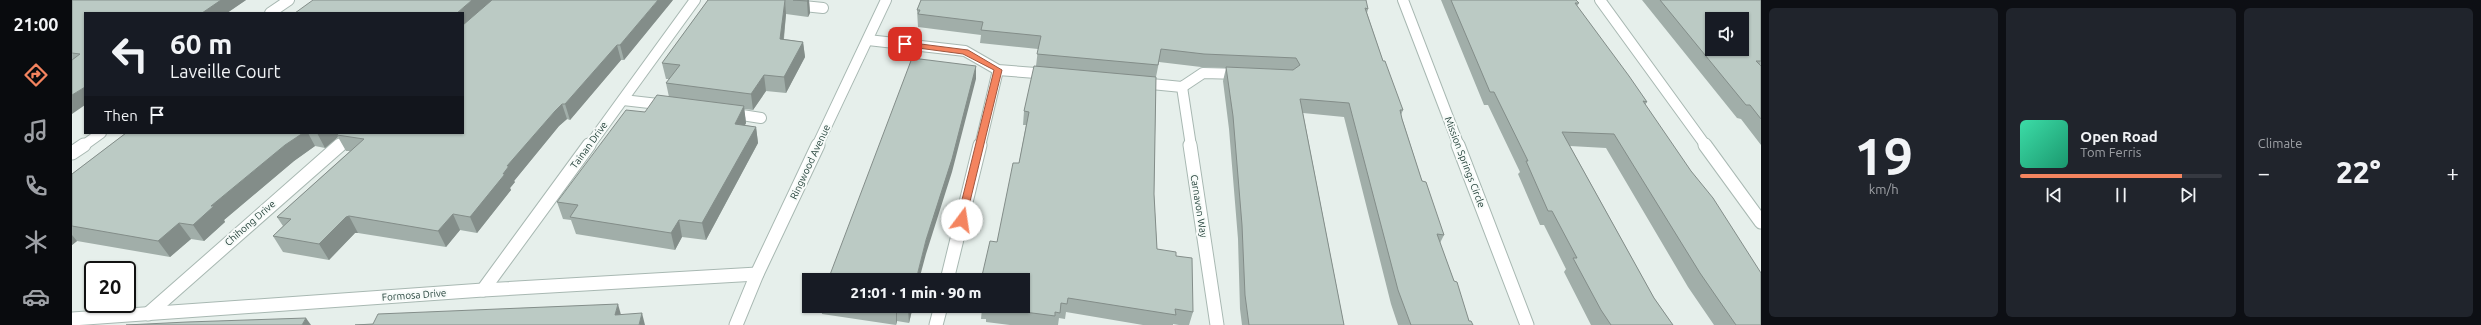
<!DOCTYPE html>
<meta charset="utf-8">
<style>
body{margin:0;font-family:Ubuntu,sans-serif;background:#20242c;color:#f1f3f6;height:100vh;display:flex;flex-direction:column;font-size:15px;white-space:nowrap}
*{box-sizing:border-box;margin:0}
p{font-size:13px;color:#9ea1a6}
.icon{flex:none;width:22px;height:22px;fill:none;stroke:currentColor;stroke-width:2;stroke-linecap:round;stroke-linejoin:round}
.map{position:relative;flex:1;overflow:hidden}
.sheet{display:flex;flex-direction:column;gap:8px;padding:8px;background:#0d0f14;width:720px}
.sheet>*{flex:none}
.banner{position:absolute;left:12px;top:12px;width:380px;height:122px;border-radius:0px;box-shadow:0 1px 3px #0004;background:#171b24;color:#f1f3f6;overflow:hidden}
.fabs{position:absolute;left:1633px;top:12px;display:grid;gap:8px}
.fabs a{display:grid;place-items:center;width:44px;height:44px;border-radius:0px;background:#171b24;box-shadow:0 1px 3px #0004;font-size:20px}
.speed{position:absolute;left:12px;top:261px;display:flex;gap:8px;font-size:20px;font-weight:700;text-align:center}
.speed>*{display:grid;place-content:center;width:52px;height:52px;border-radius:50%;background:#171b24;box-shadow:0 1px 3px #0004;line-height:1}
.speed .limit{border:2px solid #111;border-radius:6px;background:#fff;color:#111}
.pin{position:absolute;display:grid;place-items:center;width:34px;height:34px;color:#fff;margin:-17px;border-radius:8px;box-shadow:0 2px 6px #0006}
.me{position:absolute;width:44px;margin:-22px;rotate:14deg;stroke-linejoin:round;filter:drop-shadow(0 0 3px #0008)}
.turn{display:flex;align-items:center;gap:14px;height:84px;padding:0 20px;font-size:18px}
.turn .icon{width:52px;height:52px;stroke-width:2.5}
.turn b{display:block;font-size:28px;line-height:34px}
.then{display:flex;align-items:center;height:38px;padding:0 20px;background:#0003;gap:8px;font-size:15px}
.big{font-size:30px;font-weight:800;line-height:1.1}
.sheet .card{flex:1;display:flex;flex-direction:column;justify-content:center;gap:6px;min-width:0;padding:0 14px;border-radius:6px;background:#20242c}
.sheet .dial{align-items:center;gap:0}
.dial b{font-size:52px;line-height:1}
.song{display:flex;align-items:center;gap:12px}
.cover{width:48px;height:48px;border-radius:6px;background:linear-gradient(135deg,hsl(160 70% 55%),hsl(160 70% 35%))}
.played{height:4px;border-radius:2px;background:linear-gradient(90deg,#f4845f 80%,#363941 80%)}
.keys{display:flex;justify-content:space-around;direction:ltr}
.heat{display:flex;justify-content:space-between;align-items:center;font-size:22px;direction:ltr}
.sheet .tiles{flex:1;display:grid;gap:8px;grid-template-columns:repeat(3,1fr)}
.trip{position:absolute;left:730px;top:273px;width:228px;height:40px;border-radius:0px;background:#171b24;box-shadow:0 1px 3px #0004;font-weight:800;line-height:40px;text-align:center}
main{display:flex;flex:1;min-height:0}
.tab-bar{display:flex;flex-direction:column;width:72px;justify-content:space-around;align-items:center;background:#090b0e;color:#9ea1a6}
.tab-bar .icon{width:28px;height:28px}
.tab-bar .selected{color:#f4845f}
.tab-bar b{font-size:18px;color:#f1f3f6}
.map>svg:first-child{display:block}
</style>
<main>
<nav class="tab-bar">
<b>21:00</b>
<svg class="icon selected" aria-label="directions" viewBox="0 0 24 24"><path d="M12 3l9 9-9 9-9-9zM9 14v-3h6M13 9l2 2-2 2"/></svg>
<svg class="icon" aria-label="music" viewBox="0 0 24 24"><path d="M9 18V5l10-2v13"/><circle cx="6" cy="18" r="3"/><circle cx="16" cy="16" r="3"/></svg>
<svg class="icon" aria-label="phone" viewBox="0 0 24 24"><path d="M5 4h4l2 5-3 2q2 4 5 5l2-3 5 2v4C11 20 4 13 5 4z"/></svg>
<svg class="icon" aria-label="climate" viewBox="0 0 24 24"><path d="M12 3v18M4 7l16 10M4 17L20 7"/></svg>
<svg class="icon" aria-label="car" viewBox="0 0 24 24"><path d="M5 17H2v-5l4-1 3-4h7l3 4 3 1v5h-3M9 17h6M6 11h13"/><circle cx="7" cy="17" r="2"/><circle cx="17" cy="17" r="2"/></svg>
</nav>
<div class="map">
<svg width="1689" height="325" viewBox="0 0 1689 325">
<rect width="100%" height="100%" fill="#e6efeb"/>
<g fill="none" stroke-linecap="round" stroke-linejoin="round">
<defs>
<g id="service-far1">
<path d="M 722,5 L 751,8"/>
<path d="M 796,40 L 893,51 L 926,70 L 977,74"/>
<path d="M 1069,83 L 1110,87 L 1131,73 L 1168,74"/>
<path d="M 1110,87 L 1119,146"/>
<path d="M 551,100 L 595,105"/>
<path d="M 657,113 L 689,118"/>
<path d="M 267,146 L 281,133"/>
<path d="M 517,146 L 623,0"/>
<path d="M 908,146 L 926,70"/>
</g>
<g id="service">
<path d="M 1118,145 L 1145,325"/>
<path d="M 875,280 L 908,145"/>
<path d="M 411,290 L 517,145"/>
<path d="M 76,314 L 268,145"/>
<path d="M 0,319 L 411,290 L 685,274"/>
<path d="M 864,325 L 869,306"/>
</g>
<g id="minor-far1">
<path d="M 1331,0 L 1387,146"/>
<path d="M 1528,0 L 1634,146"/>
</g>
<g id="minor">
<path d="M 1386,145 L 1455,325"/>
<path d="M 1633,145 L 1689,222"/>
</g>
<g id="tertiary-far1">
<path d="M 198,13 L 217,0"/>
<path d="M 11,146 L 29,133"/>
<path d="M 745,146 L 814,0"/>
</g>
<g id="tertiary">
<path d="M 0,153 L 12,145"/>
<path d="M 664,325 L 685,274 L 746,145"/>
</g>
</defs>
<use href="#service-far1" stroke="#a8b8b2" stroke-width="12"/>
<use href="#service" stroke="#a8b8b2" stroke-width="15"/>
<use href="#minor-far1" stroke="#a8b8b2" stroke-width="12"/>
<use href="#minor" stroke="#a8b8b2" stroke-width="15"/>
<use href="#tertiary-far1" stroke="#a8b8b2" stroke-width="12"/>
<use href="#tertiary" stroke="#a8b8b2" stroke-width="15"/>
<use href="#service-far1" stroke="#fff" stroke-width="10"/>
<use href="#service" stroke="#fff" stroke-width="13"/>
<use href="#minor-far1" stroke="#fff" stroke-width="10"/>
<use href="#minor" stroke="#fff" stroke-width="13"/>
<use href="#tertiary-far1" stroke="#fff" stroke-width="10"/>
<use href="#tertiary" stroke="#fff" stroke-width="13"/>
</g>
<g fill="#a1aea9">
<path d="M 0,0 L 174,0 L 155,13 L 13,13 L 0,114 Z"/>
<path d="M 601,0 L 552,60 L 549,60 L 498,120 L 495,119 L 487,126 L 442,181 L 443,182 L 438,188 L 439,190 L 405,233 L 388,230 L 374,247 L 286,233 L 283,233 L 257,260 L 211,252 L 201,236 L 211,226 L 205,217 L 278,151 L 274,151 L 266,137 L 253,148 L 243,146 L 222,161 L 152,220 L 153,222 L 132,241 L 119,239 L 98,257 L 5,241 L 0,245 L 0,174 L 54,133 L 391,133 Z"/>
<path d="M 636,0 L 737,0 L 738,13 L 736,17 L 714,14 L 712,39 L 731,42 L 733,57 L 714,93 L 694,91 L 681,110 L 672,109 L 674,123 L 673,125 L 684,127 L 686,143 L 634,240 L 610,237 L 603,250 L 504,234 L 499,220 L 491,219 L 485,202 L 573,112 L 597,97 L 594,83 L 597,79 L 594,79 L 590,63 Z"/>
<path d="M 849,0 L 1296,9 L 1295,13 L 1311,61 L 1331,110 L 1329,115 L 1350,181 L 1372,235 L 1368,243 L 1382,281 L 1397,321 L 1401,325 L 1326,325 L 1319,304 L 1272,117 L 1231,113 L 1272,325 L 1170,325 L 1168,309 L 1166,239 L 1157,129 L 1151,81 L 1154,68 L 1129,67 L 1087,62 L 1084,77 L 1082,194 L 1085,249 L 1104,256 L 1121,312 L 1117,325 L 1107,325 L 1101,324 L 1101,325 L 1071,325 L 994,312 L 993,319 L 987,318 L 986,325 L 938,325 L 914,322 L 914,319 L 909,319 L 910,308 L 906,307 L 906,306 L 951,306 L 925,242 L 947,163 L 954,125 L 951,125 L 952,111 L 964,66 L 966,49 L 908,43 L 909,35 L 846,27 L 845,10 Z"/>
<path d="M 1369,0 L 1504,0 L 1507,3 L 1505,6 L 1575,102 L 1573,105 L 1689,325 L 1642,325 L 1616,287 L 1534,148 L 1498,146 L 1582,298 L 1601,325 L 1519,325 L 1492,272 L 1494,269 L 1472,225 L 1468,225 L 1446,174 L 1448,172 L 1416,105 L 1412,105 Z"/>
<path d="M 1570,0 L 1689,0 L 1689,145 L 1669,119 L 1665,118 Z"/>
<path d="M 749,306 L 841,306 L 837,323 L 825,321 L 824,325 L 750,314 Z"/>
</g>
<g fill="#838d89">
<path d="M 149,0 L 174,0 L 155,13 L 130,13 Z"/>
<path d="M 400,0 L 421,0 L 391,27 L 391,13 L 385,13 Z"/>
<path d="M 586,0 L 601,0 L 552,60 L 548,45 Z"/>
<path d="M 713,0 L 714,14 L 710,54 L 708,39 Z"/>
<path d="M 736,0 L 737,0 L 738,13 L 736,17 L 735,1 Z"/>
<path d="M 731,42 L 733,57 L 714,93 L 712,77 Z"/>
<path d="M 545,45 L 549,60 L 498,120 L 493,104 Z"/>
<path d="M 904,66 L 904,79 L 880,172 L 854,254 L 847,280 L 844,280 L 854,240 Z"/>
<path d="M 692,75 L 694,91 L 681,110 L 679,94 Z"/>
<path d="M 13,87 L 13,105 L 0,114 L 0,95 Z"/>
<path d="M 490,104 L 495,119 L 487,126 L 442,181 L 443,182 L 438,188 L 439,190 L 405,233 L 398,217 L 431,174 L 435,166 L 483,111 Z"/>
<path d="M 672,106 L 674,123 L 665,140 L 663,124 Z"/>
<path d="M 684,127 L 686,143 L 634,240 L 630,223 Z"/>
<path d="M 231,133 L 236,133 L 243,146 L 222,161 L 152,220 L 153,222 L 132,241 L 121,225 L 139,206 L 213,145 Z"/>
<path d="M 245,133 L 271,133 L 265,135 L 266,137 L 253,148 Z"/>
<path d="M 381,214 L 388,230 L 374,247 L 366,231 Z"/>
<path d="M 277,216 L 286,233 L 283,233 L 257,260 L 247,244 L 274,217 Z"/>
<path d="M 607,220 L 610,237 L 603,250 L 599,233 Z"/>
<path d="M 107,223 L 119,239 L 98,257 L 86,241 Z"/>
<path d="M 0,235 L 5,241 L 0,245 Z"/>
<path d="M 546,304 L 551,322 L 543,315 Z"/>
<path d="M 837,306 L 841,306 L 837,323 L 836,309 Z"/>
<path d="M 825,307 L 825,321 L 824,325 L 824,311 Z"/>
<path d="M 570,313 L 573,325 L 567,325 Z"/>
<path d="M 234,318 L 239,325 L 230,325 Z"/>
</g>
<g fill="#bbcac4" stroke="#838d89" fill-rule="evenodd">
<path d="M 0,0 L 149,0 L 130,13 L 13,13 L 13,87 L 0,95 L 0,60 L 8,54 L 0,53 Z"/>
<path d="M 241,0 L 400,0 L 385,13 L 223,13 Z"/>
<path d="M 420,0 L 586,0 L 548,45 L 545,45 L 493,104 L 490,104 L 483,111 L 435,166 L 437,166 L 431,174 L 433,174 L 398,217 L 381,214 L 366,231 L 277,216 L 274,217 L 247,244 L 201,236 L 219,219 L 205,217 L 292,139 L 265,135 L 267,133 L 391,133 L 391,25 Z"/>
<path d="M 636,0 L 713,0 L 708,39 L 731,42 L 712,77 L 692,75 L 679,94 L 594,83 L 608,65 L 590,63 Z"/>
<path d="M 721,0 L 736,0 L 735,1 Z"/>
<path d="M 849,0 L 1294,0 L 1296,9 L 1293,8 L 1311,61 L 1313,61 L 1331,110 L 1328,110 L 1330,119 L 1350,181 L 1354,182 L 1372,235 L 1365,234 L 1382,281 L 1385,282 L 1397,321 L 1399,321 L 1401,325 L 1339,325 L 1326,290 L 1277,103 L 1228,99 L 1272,325 L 1177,325 L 1173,295 L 1170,225 L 1161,116 L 1154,67 L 1221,70 L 1228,65 L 1224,58 L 1132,54 L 1089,49 L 1086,65 L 965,54 L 969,36 L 909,30 L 911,22 L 846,14 L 848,10 L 845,10 Z"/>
<path d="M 1379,0 L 1504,0 L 1507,3 L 1503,3 L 1557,76 L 1575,102 L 1571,101 L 1619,171 L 1641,198 L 1689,273 L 1689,325 L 1664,325 L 1628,273 L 1542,134 L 1490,132 L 1582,298 L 1601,325 L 1539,325 L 1529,310 L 1501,258 L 1505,258 L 1480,211 L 1476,211 L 1454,161 L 1456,161 L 1422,92 L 1418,92 Z"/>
<path d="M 1588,0 L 1689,0 L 1689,61 L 1684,61 L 1689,66 L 1689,119 L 1678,105 L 1674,105 ZM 1640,19 L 1670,19 L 1670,49 L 1640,49 Z"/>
<path d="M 840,58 L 904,66 L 880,159 L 854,240 L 844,280 L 756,280 Z"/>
<path d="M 962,66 L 1084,77 L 1082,194 L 1085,249 L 1104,252 L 1104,256 L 1120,258 L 1121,312 L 1103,309 L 1104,315 L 996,298 L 995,304 L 989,303 L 988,313 L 983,312 L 983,316 L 915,307 L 915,306 L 951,306 L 951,280 L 909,280 L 918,241 L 925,242 L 941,163 L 947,163 L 957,112 L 952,111 Z"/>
<path d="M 585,95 L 672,106 L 663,124 L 684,127 L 630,223 L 607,220 L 599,233 L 498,217 L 506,205 L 485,202 L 554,110 L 573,112 Z"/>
<path d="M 54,133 L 231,133 L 213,145 L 139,206 L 142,206 L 121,225 L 107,223 L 86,241 L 0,226 L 0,174 Z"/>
<path d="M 546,304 L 543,315 L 570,313 L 567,325 L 283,325 L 301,324 L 306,314 Z"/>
<path d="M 789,306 L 837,306 L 836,309 L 825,307 L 824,311 Z"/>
<path d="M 234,318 L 230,325 L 54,325 L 115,322 Z"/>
</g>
<path fill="#f4845f" stroke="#9f563e" d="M 833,42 L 896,50 L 930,70 L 893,222 L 886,222 L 885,220 L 922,70 L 891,54 L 831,46 L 831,43 Z"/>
<g text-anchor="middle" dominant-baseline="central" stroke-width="4" stroke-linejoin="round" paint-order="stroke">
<g font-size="10" fill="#24423a" stroke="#f7fbf9">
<text transform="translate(517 145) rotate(-54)">Tainan Drive</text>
<text transform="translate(738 162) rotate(-65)">Ringwood Avenue</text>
<text transform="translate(1393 162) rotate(69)">Mission Springs Circle</text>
<text transform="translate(1127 206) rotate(81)">Carnavon Way</text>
<text transform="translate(178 223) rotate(-41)">Chihong Drive</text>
<text transform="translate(342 295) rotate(-4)">Formosa Drive</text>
</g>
</g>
</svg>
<div class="fabs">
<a><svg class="icon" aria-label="sound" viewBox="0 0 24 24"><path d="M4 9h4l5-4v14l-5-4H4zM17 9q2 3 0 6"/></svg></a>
</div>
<div class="speed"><div class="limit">20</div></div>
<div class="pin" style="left:833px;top:44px;background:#d93025"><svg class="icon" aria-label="arrive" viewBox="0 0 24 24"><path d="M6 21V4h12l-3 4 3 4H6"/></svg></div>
<svg class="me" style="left:890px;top:220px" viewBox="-20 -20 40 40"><circle r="19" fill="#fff"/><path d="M0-13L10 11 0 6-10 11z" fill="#f4845f"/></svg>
<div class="trip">21:01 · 1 min · 90 m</div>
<div class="banner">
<div class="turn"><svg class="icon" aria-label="left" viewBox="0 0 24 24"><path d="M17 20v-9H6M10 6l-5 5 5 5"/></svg><div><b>60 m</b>Laveille Court</div></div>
<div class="then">Then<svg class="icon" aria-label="arrive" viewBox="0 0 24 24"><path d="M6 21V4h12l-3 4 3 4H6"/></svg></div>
</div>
</div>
<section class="sheet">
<div class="tiles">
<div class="card dial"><b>19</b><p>km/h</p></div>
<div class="card">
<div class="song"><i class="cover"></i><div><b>Open Road</b><p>Tom Ferris</p></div></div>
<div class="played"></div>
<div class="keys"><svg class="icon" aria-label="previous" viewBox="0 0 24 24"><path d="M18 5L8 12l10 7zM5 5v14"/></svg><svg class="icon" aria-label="pause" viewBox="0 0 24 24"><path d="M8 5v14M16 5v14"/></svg><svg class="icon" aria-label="next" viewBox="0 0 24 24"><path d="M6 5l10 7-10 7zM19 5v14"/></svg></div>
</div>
<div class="card"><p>Climate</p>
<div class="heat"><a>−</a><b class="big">22°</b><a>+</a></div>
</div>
</div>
</section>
</main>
